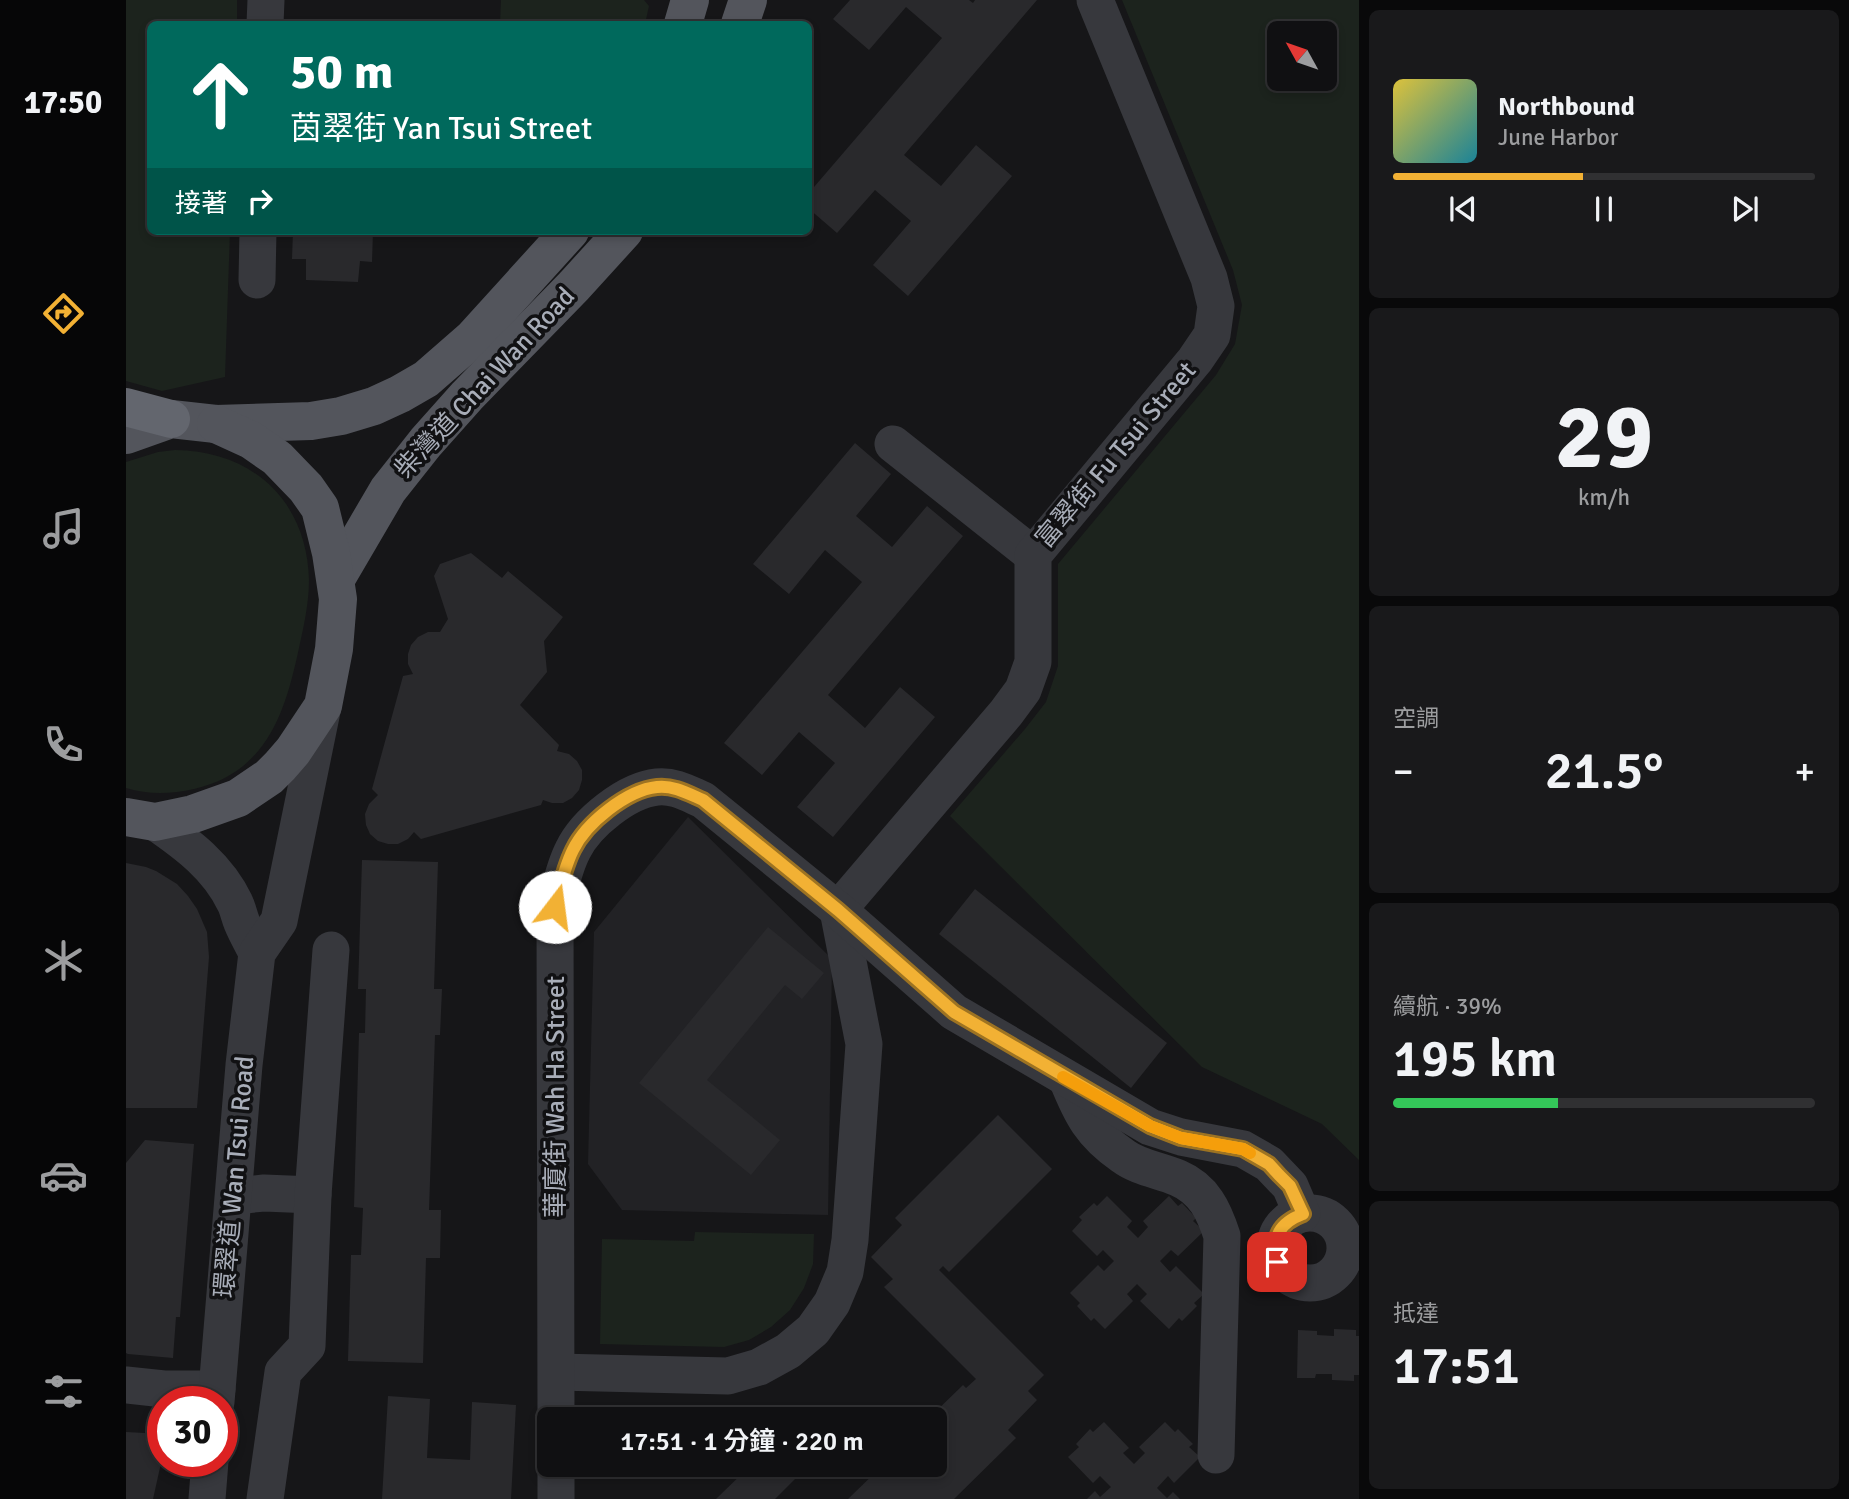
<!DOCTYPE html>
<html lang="zh-TW">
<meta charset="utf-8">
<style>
body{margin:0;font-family:Signika,"Noto Sans TC",sans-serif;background:#19191b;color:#f1f3f6;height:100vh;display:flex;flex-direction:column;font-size:26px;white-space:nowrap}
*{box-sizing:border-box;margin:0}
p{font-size:23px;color:#9c9d9f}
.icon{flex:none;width:38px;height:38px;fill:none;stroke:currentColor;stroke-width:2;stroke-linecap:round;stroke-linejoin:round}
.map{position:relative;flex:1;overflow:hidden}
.panel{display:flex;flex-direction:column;gap:10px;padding:10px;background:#09090a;width:490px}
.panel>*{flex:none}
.guide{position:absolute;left:21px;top:21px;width:665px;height:214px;border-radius:10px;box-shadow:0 4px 10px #0003,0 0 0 2px #303032;background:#00695c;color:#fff;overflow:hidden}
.needle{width:46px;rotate:310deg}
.tools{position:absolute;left:1141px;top:21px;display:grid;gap:14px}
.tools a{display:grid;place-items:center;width:70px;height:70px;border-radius:10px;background:#101012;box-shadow:0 4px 10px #0003,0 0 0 2px #303032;font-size:35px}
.speed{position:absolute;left:21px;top:1386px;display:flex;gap:14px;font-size:35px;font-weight:700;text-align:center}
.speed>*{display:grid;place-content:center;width:91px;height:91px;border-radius:50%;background:#101012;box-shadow:0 4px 10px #0003,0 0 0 2px #303032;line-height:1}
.speed .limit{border:10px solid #d22;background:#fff;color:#111}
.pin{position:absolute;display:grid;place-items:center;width:60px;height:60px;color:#fff;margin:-30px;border-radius:14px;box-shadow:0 4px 10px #0006}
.me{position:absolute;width:77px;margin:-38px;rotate:15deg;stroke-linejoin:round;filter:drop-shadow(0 0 5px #0008)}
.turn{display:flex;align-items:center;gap:24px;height:147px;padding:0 28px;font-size:32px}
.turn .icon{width:91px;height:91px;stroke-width:2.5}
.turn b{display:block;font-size:49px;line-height:60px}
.then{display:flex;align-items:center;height:66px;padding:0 28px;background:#0003;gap:14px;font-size:26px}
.big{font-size:52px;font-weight:600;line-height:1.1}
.panel .widget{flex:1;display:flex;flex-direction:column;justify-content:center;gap:10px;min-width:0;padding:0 24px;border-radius:10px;background:#19191b}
.panel .dial{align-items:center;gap:0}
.dial b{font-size:91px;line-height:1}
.song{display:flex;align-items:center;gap:21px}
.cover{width:84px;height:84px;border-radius:10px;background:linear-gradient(135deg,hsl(50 70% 55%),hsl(190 70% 35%))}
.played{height:7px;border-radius:4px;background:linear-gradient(90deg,#f2b134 45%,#303032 45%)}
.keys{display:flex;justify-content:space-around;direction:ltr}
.heat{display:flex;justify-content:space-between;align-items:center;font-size:38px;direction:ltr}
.charge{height:10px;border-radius:5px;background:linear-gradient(90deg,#34c759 39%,#303032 0)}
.trip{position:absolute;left:411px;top:1407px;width:410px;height:70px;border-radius:10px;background:#101012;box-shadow:0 4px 10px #0003,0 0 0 2px #303032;font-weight:600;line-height:70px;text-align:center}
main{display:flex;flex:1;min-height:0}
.tab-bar{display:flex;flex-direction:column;width:126px;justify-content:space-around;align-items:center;background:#060607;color:#9c9d9f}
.tab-bar .icon{width:49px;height:49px}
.tab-bar .selected{color:#f2b134}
.tab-bar b{font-size:32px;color:#f1f3f6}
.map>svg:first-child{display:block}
</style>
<main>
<nav class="tab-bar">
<b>17:50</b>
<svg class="icon selected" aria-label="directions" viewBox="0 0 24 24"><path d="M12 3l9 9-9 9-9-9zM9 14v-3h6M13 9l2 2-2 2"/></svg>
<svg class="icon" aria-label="music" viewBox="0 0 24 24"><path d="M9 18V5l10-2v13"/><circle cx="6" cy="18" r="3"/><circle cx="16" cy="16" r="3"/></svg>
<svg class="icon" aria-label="phone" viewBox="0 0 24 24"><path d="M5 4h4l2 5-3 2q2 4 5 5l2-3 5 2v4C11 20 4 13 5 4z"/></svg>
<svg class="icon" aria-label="climate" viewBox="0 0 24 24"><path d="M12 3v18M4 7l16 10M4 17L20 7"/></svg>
<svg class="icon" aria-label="car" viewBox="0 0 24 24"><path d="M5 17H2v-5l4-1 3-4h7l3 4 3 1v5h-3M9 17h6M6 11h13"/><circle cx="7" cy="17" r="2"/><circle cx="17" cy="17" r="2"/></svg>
<svg class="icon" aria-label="filters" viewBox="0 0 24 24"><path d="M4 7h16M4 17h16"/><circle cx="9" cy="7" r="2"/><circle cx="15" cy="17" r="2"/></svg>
</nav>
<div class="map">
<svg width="1233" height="1499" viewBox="0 0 1233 1499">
<rect width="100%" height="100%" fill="#161618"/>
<path fill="#222225" d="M 562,817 L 706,959 L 702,1215 L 496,1210 L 462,1164 L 468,932 Z"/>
<g fill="#1c231d" fill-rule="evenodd">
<path d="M 0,0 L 111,0 L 111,24 L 24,24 L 24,231 L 104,231 L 99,377 L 36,391 L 0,381 Z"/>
<path d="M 375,0 L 518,0 L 523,6 L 519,24 L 374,24 Z"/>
<path d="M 996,0 L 1233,0 L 1233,1160 L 1196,1124 L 1076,1067 L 824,816 L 899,729 L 920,702 L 932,666 L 932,564 L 1090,375 L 1109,344 L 1116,305 L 1107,270 ZM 1199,33 L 1199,79 L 1153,79 L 1153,33 Z"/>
<path d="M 49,450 C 127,451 181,501 183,580 C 183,603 178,625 173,648 C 159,713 141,772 68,789 C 45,794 23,795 0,788 L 0,462 L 32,452 Z"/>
<path d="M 569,1232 L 688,1234 L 687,1264 L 678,1288 L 664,1310 L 645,1327 L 623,1340 L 598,1347 L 474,1344 L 476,1239 L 568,1241 Z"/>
</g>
<g fill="#29292c">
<path d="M 724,0 L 843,0 L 847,3 L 849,0 L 911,0 L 778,155 L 815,186 L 850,145 L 886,176 L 782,296 L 747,265 L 785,221 L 749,190 L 711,233 L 682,208 L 682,194 L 816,38 L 780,7 L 743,50 L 707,19 Z"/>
<path d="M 167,231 L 247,231 L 246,262 L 234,261 L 232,282 L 180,280 L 180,259 L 166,259 Z"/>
<path d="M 729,443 L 765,474 L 730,516 L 766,547 L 801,506 L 837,536 L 702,695 L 739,728 L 774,687 L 809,717 L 707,837 L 671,807 L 709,763 L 673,732 L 636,775 L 598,743 L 736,582 L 699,550 L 663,594 L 627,564 Z"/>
<path d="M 345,553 L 376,578 L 382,571 L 437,617 L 418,641 L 421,672 L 394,705 L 433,745 L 431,751 L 443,754 L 451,761 L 456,770 L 456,780 L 453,790 L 446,798 L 437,803 L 426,803 L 417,800 L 415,805 L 295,839 L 288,832 L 282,839 L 272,844 L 262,844 L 252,841 L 244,834 L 240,825 L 239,814 L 243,804 L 252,795 L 246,789 L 277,676 L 287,674 L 282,664 L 282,654 L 285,645 L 292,637 L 302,632 L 314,632 L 322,619 L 308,576 L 314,564 Z"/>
<path d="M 236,860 L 312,862 L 308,989 L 316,989 L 314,1035 L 309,1035 L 303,1210 L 315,1210 L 314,1258 L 300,1258 L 297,1363 L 222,1361 L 225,1255 L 235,1255 L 237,1208 L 228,1207 L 233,1033 L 239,1033 L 240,989 L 232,989 Z"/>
<path d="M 0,863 L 20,867 L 30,871 L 51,884 L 62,896 L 71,909 L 81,932 L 83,957 L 71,1108 L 0,1108 Z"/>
<path d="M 849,889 L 1041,1043 L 1005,1088 L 813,934 Z"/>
<path d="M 642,927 L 698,973 L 676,999 L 659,985 L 581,1080 L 654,1140 L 625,1175 L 513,1083 Z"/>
<path d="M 872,1115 L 926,1169 L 823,1272 L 817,1266 L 813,1270 L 918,1375 L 902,1391 L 911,1400 L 882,1430 L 890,1438 L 828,1499 L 722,1499 L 757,1465 L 808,1465 L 808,1419 L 802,1419 L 837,1385 L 840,1388 L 850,1379 L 758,1287 L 767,1279 L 745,1257 L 776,1225 L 769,1218 Z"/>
<path d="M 19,1140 L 68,1144 L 54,1317 L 50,1317 L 47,1358 L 2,1354 L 0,1353 L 0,1163 Z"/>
<path d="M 981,1196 L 1006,1221 L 1001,1227 L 1012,1238 L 1022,1227 L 1017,1221 L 1043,1196 L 1052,1206 L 1056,1203 L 1070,1218 L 1067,1221 L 1078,1231 L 1052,1256 L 1045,1250 L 1034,1261 L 1044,1272 L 1050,1266 L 1078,1294 L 1068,1303 L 1071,1306 L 1056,1321 L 1053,1318 L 1043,1329 L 1014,1301 L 1021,1294 L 1011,1284 L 1001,1294 L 1007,1301 L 979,1329 L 968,1318 L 965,1321 L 951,1306 L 954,1303 L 944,1293 L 972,1265 L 978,1271 L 988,1261 L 977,1250 L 971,1256 L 946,1231 L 956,1220 L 953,1217 L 968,1203 L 971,1206 Z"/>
<path d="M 1208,1329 L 1230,1330 L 1230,1336 L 1233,1336 L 1233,1375 L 1228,1375 L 1228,1381 L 1206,1380 L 1206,1374 L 1190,1374 L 1189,1378 L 1171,1378 L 1172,1330 L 1191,1331 L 1191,1335 L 1208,1336 Z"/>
<path d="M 262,1396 L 304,1399 L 301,1458 L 344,1460 L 346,1402 L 390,1405 L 385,1499 L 256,1499 Z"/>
<path d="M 978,1422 L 1003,1448 L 997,1453 L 1008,1464 L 1019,1453 L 1013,1447 L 1039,1422 L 1049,1432 L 1052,1429 L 1067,1444 L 1063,1447 L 1074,1457 L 1048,1483 L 1042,1476 L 1031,1488 L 1041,1498 L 1047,1492 L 1054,1499 L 961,1499 L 969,1491 L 974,1497 L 985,1487 L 974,1476 L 967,1483 L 942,1457 L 953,1447 L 950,1444 L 964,1429 L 967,1432 Z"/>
<path d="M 0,1432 L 37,1434 L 37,1454 L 27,1499 L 0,1499 Z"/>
<path d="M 625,1465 L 665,1465 L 674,1474 L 649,1499 L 590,1499 Z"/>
</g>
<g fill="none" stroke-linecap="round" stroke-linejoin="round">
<g stroke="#37383d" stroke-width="37">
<path d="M 139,24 L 140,0"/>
<path d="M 131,280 L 132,231"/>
<path d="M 767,444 L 907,555"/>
<path d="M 29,822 C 61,844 92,867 109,903 C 112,909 113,916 116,923 C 120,933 126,943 131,953"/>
<path d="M 712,910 L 880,713 L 897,690 L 907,662 L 907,555 L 1069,360 L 1086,335 L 1090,306 L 1083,278 L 969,0"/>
<path d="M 941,1079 C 955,1114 965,1134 997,1156 C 1013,1168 1034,1170 1052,1178 C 1078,1189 1088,1211 1096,1236 L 1090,1455"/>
<path d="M 108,1196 L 138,1193 L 187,1195"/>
<circle cx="1184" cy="1248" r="35"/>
<path d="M 431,1372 L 602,1376 L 633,1367 L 662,1351 L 687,1330 L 706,1303 L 719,1272 L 724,1240 L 738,1044 L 712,910"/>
<path d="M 0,1385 L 38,1389 L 91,1389"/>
<path d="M 90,1402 L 118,1065 L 131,953 L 153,921 L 197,706"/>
<path d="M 430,1419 L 429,907 C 434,888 438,867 447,850 C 460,823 501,790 531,787 C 548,785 563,794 577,800 L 712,910 L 828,1012 L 1024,1127 L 1055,1137 L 1117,1149 L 1143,1164 L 1164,1186 L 1176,1214"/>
<path d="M 81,1499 L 84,1461"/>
<path d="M 139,1499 L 157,1372 L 181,1346 L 187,1195 L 205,950"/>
<path d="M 430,1499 L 430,1465"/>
</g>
<g stroke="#53555c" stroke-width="38">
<path d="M 557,24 L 564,0"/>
<path d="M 614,24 L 622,0"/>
<path d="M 0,435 L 45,419 L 90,424 L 185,421 L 215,416 L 248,406 L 274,394 L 300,379 L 347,338 L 444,231"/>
<path d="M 210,579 L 262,490 L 300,442 L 341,396 L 448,286 L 498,231"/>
<path d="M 0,817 L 29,822 L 67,814 L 112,798 L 143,777 L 154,766 L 167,751 L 197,706 L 208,649 L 212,599 L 205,553 L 194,508 L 180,488 L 151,458 L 125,440 L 90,424"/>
</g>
<path stroke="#63666e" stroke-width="38" d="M 0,407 L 45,419"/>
</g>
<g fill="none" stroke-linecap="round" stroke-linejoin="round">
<defs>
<path id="route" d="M 429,907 C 434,888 438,868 447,850 C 460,823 501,790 531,787 C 548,785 563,794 577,800 L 712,910 L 828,1012 L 1024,1126 L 1055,1138 L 1117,1149 L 1143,1164 L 1153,1175 L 1164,1186 L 1177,1214 C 1153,1223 1146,1237 1151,1262"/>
</defs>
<use href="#route" stroke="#9d7322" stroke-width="18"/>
<use href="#route" stroke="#f2b134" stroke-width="12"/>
<path stroke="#f59e0b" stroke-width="12" d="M 937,1077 L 1024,1126 L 1055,1138 L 1117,1149 L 1124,1153"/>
</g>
<g text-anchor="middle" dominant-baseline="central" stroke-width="7" stroke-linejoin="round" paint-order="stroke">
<g font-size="26" fill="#a8adb8" stroke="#111113">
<text transform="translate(359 383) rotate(-47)">柴灣道 Chai Wan Road</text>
<text transform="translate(990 455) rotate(-50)">富翠街 Fu Tsui Street</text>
<text transform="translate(430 1097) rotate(-90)">華廈街 Wah Ha Street</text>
<text transform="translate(109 1177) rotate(-85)">環翠道 Wan Tsui Road</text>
</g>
</g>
</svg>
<div class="tools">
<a><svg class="needle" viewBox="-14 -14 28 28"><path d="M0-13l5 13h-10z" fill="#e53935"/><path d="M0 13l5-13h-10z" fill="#9c9d9f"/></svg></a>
</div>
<div class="speed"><div class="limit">30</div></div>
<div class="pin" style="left:1151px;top:1262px;background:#d93025"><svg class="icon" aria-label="arrive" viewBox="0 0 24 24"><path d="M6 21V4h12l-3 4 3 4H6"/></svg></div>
<svg class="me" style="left:429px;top:907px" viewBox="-20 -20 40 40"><circle r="19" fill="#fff"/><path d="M0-13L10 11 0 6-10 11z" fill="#f2b134"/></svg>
<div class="trip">17:51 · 1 分鐘 · 220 m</div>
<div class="guide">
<div class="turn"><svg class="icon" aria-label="ahead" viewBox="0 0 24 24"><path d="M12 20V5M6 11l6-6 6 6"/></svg><div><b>50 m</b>茵翠街 Yan Tsui Street</div></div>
<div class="then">接著<svg class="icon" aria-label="right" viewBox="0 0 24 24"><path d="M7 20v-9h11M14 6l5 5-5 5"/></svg></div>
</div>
</div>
<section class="panel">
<div class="widget">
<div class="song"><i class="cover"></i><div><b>Northbound</b><p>June Harbor</p></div></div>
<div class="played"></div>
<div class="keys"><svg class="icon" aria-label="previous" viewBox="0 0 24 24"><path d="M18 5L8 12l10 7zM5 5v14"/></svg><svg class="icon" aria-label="pause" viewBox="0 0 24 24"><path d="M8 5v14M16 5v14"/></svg><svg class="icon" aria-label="next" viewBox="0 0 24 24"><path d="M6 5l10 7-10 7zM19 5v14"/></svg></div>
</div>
<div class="widget dial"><b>29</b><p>km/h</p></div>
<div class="widget"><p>空調</p>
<div class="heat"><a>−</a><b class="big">21.5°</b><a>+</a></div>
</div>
<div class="widget"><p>續航 · 39%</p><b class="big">195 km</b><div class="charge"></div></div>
<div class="widget"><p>抵達</p><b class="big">17:51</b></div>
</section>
</main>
